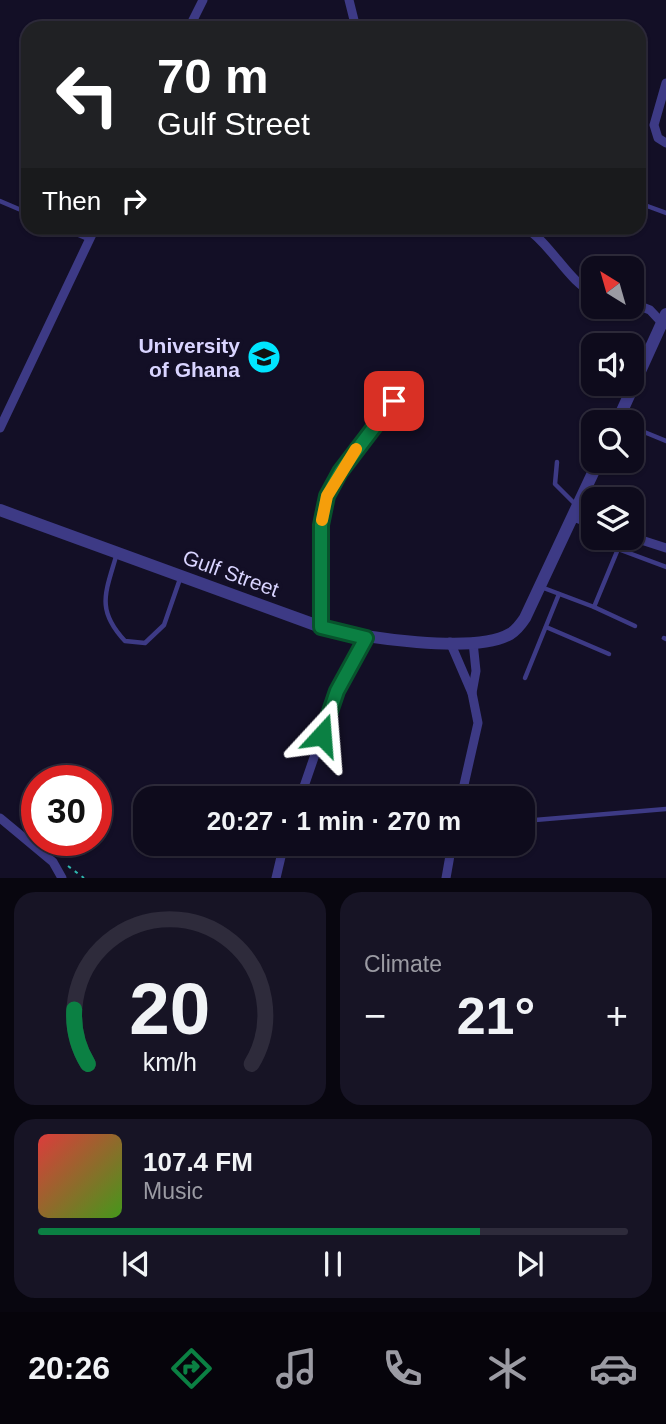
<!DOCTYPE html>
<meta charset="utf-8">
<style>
body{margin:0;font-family:Arial,sans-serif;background:#171425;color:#f1f3f6;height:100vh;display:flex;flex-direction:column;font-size:26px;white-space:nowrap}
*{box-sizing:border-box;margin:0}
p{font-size:23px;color:#9b9ba3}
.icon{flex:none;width:38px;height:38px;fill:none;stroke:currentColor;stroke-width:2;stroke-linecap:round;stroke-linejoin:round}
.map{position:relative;height:878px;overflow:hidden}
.sheet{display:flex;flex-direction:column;gap:14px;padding:14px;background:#08060f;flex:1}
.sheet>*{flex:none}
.hud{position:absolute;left:21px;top:21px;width:625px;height:214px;border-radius:21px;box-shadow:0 2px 5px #0004,0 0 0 2px #2e2b3b;background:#202124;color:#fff;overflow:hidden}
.needle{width:46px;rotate:323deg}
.controls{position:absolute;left:581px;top:256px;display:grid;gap:14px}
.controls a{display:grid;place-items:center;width:63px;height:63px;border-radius:14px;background:#0e0b1c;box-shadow:0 2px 5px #0004,0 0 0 2px #2e2b3b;font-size:35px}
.speed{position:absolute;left:21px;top:765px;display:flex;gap:14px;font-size:35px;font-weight:700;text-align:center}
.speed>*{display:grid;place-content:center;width:91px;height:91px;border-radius:50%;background:#0e0b1c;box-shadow:0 2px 5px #0004,0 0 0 2px #2e2b3b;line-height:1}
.speed .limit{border:10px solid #d22;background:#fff;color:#111}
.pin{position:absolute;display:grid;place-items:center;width:60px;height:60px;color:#fff;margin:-30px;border-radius:14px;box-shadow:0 4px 10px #0006}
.me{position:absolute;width:77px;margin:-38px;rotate:19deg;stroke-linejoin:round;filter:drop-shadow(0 0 5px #0008)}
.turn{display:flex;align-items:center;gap:24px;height:147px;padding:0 21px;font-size:32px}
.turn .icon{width:91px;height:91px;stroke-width:2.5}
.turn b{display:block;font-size:49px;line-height:60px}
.then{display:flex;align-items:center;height:66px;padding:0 21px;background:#0003;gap:14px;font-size:26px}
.big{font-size:52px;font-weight:600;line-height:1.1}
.sheet .tile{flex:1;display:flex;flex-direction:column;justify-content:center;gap:10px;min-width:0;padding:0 24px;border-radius:21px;background:#171425}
.sheet .dial{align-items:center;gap:0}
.dial svg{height:182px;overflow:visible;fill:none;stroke:#2e2b3b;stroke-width:7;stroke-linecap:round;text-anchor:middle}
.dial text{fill:#f1f3f6;stroke:none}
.song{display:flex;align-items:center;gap:21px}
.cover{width:84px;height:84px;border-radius:10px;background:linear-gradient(135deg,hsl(0 70% 55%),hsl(100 70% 35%))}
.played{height:7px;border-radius:4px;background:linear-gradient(90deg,#0b8043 75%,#2e2b3b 75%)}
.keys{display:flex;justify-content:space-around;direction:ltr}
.heat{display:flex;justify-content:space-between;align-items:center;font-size:38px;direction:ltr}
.sheet .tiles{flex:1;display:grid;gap:14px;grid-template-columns:1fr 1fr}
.tile:last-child{grid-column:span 2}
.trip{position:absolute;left:133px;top:786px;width:402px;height:70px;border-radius:21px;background:#0e0b1c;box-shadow:0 2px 5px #0004,0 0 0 2px #2e2b3b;font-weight:600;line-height:70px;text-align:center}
.tab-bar{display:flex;height:112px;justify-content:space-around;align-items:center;background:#06040b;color:#9b9ba3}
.tab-bar .icon{width:49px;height:49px}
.tab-bar .active{color:#0b8043}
.tab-bar b{font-size:32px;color:#f1f3f6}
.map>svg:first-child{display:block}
</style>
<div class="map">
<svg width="666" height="878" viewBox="0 0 666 878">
<rect width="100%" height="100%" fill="#130f26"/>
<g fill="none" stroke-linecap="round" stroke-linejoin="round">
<path stroke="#2fb8b0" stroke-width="2" stroke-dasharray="3.5 5" stroke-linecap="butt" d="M 68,866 L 84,878"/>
<g stroke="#3d3a85" stroke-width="4.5">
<path d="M 0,201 L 28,213"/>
<path d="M 639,203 L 666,213"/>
<path d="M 62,228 L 88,239"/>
<path d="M 632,427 L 666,441"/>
<path d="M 557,462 L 555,484 L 575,504"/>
<path d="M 117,553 C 106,592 95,609 125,641 L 145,643 L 164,625 L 181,576"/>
<path d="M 541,587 L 594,607 L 618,549 L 666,567"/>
<path d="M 594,607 L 635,626"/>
<path d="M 546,627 L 609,654"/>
<path d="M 664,638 L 666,639"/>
<path d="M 525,678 L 559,594"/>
<path d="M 523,821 L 666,809"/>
</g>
<g stroke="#3d3a85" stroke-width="9">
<path d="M 349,0 L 356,28"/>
<path d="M 189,28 L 203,0"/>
<path d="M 666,83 L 654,125 L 658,138 L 666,143"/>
<path d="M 526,228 C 551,244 571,285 593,292"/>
<path d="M 632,303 L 650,310 L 664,325"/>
<path d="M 0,428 L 95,228"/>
<path d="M 573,517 L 593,524"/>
<path d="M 632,537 L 666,548"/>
<path d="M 321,627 L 321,525 L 327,496 L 340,472 L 386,408 L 418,389"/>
<path d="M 450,642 L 472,693 L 478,723 L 461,798"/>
<path d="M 472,693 L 476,671 L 473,642"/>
<path d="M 300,798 L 337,691 L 366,638"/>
<path d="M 0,818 L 53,862 L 62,878"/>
<path d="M 276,878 L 284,844"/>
<path d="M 446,878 L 452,844"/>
</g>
<g stroke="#3d3a85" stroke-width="12">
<path d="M 617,422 L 666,314"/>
<path d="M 0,510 L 321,627 C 361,637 474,655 510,634 C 517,630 521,624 525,618 L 599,460"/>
</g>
</g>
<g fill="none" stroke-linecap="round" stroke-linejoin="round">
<defs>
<path id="route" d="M 322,735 L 337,691 L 366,638 L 321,627 L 321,525 L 327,496 L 340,472 L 394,401"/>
</defs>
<use href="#route" stroke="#07532c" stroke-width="18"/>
<use href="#route" stroke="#0b8043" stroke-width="12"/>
<path stroke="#f59e0b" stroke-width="12" d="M 322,520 L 327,496 L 356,449"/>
</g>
<defs>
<symbol id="university-disc" viewBox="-11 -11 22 22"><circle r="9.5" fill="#00e5ff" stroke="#130f26"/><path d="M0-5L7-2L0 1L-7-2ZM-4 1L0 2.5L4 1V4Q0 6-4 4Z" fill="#111"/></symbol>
</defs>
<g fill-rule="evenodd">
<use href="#university-disc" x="245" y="338" width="38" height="38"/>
</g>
<g text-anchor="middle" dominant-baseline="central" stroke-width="7" stroke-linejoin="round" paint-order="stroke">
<g font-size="21" font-weight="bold" fill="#d9d4ff" stroke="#130f26" text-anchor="end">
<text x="240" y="345">University<tspan x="240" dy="24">of Ghana</tspan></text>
</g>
<g font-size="21" fill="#d9d4ff" stroke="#130f26">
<text transform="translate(231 573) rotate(20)">Gulf Street</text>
</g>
</g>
</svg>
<div class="controls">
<a><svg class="needle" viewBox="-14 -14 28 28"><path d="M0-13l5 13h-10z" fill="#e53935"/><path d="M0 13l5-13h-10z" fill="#9b9ba3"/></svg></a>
<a><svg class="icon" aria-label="sound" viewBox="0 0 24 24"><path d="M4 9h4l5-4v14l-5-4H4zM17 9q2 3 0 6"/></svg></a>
<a><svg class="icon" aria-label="search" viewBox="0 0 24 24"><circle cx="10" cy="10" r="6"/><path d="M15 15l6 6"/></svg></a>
<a><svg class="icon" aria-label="layers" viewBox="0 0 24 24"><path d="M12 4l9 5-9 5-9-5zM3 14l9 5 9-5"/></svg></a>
</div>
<div class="speed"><div class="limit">30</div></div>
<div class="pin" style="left:394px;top:401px;background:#d93025"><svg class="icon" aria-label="arrive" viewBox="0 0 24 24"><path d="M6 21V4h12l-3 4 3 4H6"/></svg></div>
<svg class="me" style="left:322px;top:735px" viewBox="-20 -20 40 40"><path d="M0-17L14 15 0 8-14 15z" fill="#0b8043" stroke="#fff" stroke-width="4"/></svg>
<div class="trip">20:27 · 1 min · 270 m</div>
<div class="hud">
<div class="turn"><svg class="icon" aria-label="left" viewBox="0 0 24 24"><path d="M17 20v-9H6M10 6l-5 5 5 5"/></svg><div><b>70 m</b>Gulf Street</div></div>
<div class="then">Then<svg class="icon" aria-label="right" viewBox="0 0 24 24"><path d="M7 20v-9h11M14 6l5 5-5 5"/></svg></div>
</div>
</div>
<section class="sheet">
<div class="tiles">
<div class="tile dial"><svg viewBox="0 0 100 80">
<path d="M14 69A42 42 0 1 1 86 69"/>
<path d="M14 69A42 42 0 0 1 8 45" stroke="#0b8043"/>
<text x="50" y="56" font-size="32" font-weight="700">20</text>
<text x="50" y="72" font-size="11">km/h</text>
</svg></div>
<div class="tile"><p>Climate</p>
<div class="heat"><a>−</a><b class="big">21°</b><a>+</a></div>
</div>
<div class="tile">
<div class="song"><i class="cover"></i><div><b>107.4 FM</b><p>Music</p></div></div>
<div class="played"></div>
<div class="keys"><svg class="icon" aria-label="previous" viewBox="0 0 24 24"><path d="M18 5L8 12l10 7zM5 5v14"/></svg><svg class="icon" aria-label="pause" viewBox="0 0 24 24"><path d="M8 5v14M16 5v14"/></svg><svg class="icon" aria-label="next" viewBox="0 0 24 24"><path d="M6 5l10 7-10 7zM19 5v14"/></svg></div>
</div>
</div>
</section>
<nav class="tab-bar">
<b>20:26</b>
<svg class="icon active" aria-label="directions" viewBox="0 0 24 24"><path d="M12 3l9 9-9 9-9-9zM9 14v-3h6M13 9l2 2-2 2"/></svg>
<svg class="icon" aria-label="music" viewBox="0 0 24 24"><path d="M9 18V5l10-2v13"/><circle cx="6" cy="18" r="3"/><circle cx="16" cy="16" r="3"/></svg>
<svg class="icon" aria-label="phone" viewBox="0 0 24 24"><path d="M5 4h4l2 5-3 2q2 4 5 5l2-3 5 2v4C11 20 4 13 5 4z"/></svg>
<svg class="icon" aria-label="climate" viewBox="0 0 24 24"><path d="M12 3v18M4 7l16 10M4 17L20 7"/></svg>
<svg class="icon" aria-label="car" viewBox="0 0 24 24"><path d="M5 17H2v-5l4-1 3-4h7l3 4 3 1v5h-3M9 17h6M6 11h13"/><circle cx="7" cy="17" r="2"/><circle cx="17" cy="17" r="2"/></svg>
</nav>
